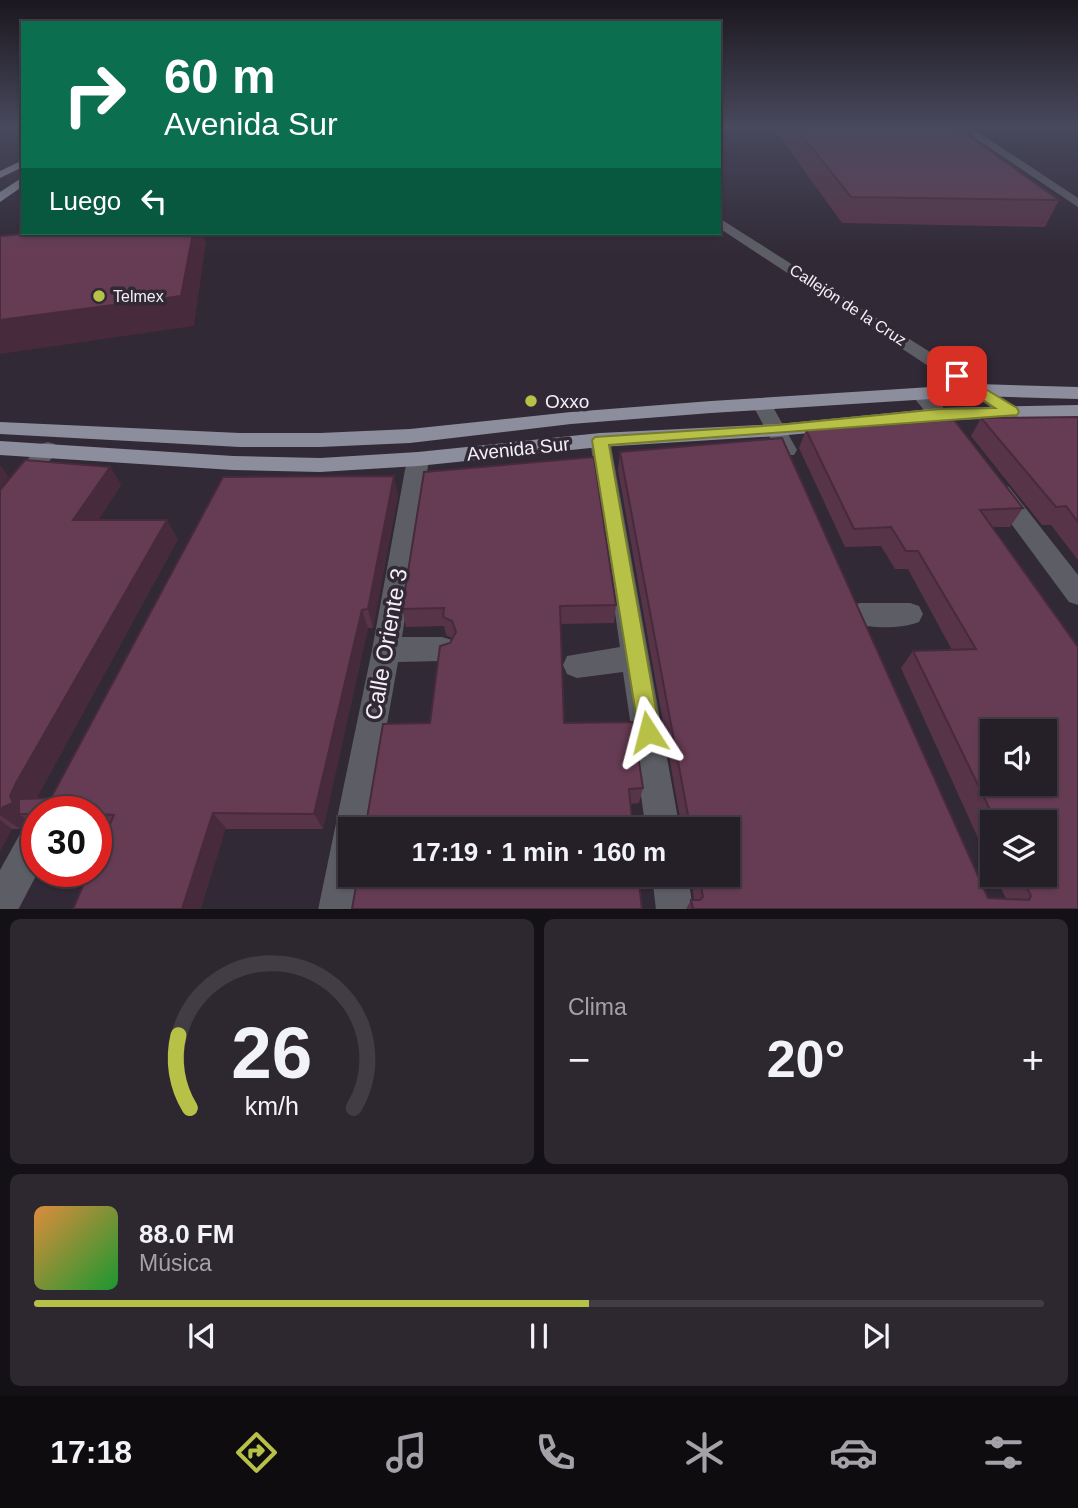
<!DOCTYPE html>
<html lang="es">
<meta charset="utf-8">
<style>
body{margin:0;font-family:Helvetica,sans-serif;background:#2d2730;color:#f1f3f6;height:100vh;display:flex;flex-direction:column;font-size:26px;white-space:nowrap}
*{box-sizing:border-box;margin:0}
p{font-size:23px;color:#a3a2a8}
.icon{flex:none;width:38px;height:38px;fill:none;stroke:currentColor;stroke-width:2;stroke-linecap:round;stroke-linejoin:round}
.map{position:relative;height:909px;overflow:hidden}
.side{display:flex;flex-direction:column;gap:10px;padding:10px;background:#141116;flex:1}
.side>*{flex:none}
.banner{position:absolute;left:21px;top:21px;width:700px;height:214px;border-radius:0px;box-shadow:0 2px 5px #0004,0 0 0 2px #423d45;background:#0b6e4f;color:#fff;overflow:hidden}
.fabs{position:absolute;left:980px;top:719px;display:grid;gap:14px}
.fabs a{display:grid;place-items:center;width:77px;height:77px;border-radius:0px;background:#251f28;box-shadow:0 2px 5px #0004,0 0 0 2px #423d45;font-size:35px}
.speed{position:absolute;left:21px;top:796px;display:flex;gap:14px;font-size:35px;font-weight:700;text-align:center}
.speed>*{display:grid;place-content:center;width:91px;height:91px;border-radius:50%;background:#251f28;box-shadow:0 2px 5px #0004,0 0 0 2px #423d45;line-height:1}
.speed .limit{border:10px solid #d22;background:#fff;color:#111}
.pin{position:absolute;display:grid;place-items:center;width:60px;height:60px;color:#fff;margin:-30px;border-radius:14px;box-shadow:0 4px 10px #0006}
.me{position:absolute;width:77px;margin:-38px;rotate:351deg;stroke-linejoin:round;filter:drop-shadow(0 0 5px #0008)}
.turn{display:flex;align-items:center;gap:24px;height:147px;padding:0 28px;font-size:32px}
.turn .icon{width:91px;height:91px;stroke-width:2.5}
.turn b{display:block;font-size:49px;line-height:60px}
.then{display:flex;align-items:center;height:66px;padding:0 28px;background:#0003;gap:14px;font-size:26px}
.big{font-size:52px;font-weight:700;line-height:1.1}
.side .tile{flex:1;display:flex;flex-direction:column;justify-content:center;gap:10px;min-width:0;padding:0 24px;border-radius:10px;background:#2d2730}
.side .dial{align-items:center;gap:0}
.dial svg{height:182px;overflow:visible;fill:none;stroke:#423d45;stroke-width:7;stroke-linecap:round;text-anchor:middle}
.dial text{fill:#f1f3f6;stroke:none}
.song{display:flex;align-items:center;gap:21px}
.cover{width:84px;height:84px;border-radius:10px;background:linear-gradient(135deg,hsl(30 70% 55%),hsl(130 70% 35%))}
.played{height:7px;border-radius:4px;background:linear-gradient(90deg,#b8c147 55%,#423d45 55%)}
.keys{display:flex;justify-content:space-around;direction:ltr}
.heat{display:flex;justify-content:space-between;align-items:center;font-size:38px;direction:ltr}
.side .tiles{flex:1;display:grid;gap:10px;grid-template-columns:1fr 1fr}
.tile:last-child{grid-column:span 2}
.trip{position:absolute;left:338px;top:817px;width:402px;height:70px;border-radius:0px;background:#251f28;box-shadow:0 2px 5px #0004,0 0 0 2px #423d45;font-weight:700;line-height:70px;text-align:center}
.menu{display:flex;height:112px;justify-content:space-around;align-items:center;background:#0f0c10;color:#a3a2a8}
.menu .icon{width:49px;height:49px}
.menu .on{color:#b8c147}
.menu b{font-size:32px;color:#f1f3f6}
.map>svg:first-child{display:block}
</style>
<div class="map">
<svg width="1078" height="910" viewBox="0 0 1078 910">
<rect width="100%" height="100%" fill="#312936"/>
<g fill="none" stroke-linecap="round" stroke-linejoin="round">
<g fill="#5d5e65" fill-rule="evenodd">
<path d="M 972,132 L 978,132 L 1078,198 L 1078,207 L 972,136 Z"/>
<path d="M 719,218 L 1018,408 L 1021,412 L 1018,416 L 1004,416 L 719,228 Z"/>
<path d="M 921,388 L 928,390 L 958,424 L 961,429 L 958,434 L 944,434 L 914,398 L 912,394 L 914,390 Z"/>
<path d="M 762,398 L 769,400 L 797,450 L 794,455 L 780,455 L 777,450 L 752,404 Z"/>
<path d="M 600,433 L 607,435 L 610,440 L 680,830 L 646,830 L 623,672 L 577,678 L 567,674 L 563,665 L 567,656 L 620,647 L 590,440 L 593,435 Z"/>
<path d="M 48,442 L 55,444 L 58,449 L 55,454 L 8,512 L 0,514 L 0,491 L 41,444 Z"/>
<path d="M 418,452 L 425,454 L 429,459 L 402,637 L 442,637 L 452,640 L 456,649 L 452,658 L 442,661 L 398,662 L 368,830 L 350,830 L 350,875 L 361,875 L 355,910 L 318,910 L 372,650 L 407,459 L 411,454 Z"/>
<path d="M 1001,485 L 1009,487 L 1078,575 L 1078,605 L 1069,602 L 993,499 L 990,493 L 993,487 Z"/>
<path d="M 860,603 L 910,603 L 919,606 L 923,614 L 919,622 C 901,629 869,629 851,622 L 847,614 L 851,606 Z"/>
<path d="M 37,820 L 38,872 L 18,910 L 0,910 L 0,870 L 25,825 Z"/>
<path d="M 652,875 L 688,875 L 693,910 L 656,910 Z"/>
</g>
<g fill="#8c8e9d" fill-rule="evenodd">
<path d="M 23,160 L 23,167 L 0,178 L 0,171 Z"/>
<path d="M 23,177 L 23,186 L 0,202 L 0,192 Z"/>
<path d="M 978,384 L 1078,387 L 1078,399 L 978,396 L 711,413 L 571,424 L 410,443 L 320,447 L 240,447 L 0,434 L 0,422 L 240,433 L 320,433 L 410,429 L 571,412 L 711,401 Z"/>
<path d="M 1078,405 L 1078,417 L 940,420 L 778,436 L 600,447 L 418,466 L 320,472 L 233,470 L 0,455 L 0,441 L 233,456 L 320,458 L 418,452 L 600,433 L 778,424 L 940,408 Z"/>
</g>
</g>
<g fill="#583448">
<path d="M 779,126 L 955,126 L 1059,200 L 1045,227 L 842,223 L 777,133 Z"/>
<path d="M 1078,417 L 1078,560 L 1051,525 L 1042,525 L 971,436 L 981,418 Z"/>
<path d="M 806,430 L 1023,508 L 1010,527 L 993,527 L 1078,909 L 686,909 L 691,900 L 694,900 L 691,875 L 728,875 L 728,830 L 674,830 L 678,818 L 680,818 L 618,470 L 620,452 L 988,898 L 1006,899 L 995,875 L 1045,875 L 1045,822 L 992,822 L 992,869 L 901,668 L 913,651 L 952,650 L 908,569 L 895,569 L 881,546 L 845,547 L 799,448 Z"/>
<path d="M 110,467 L 121,485 L 98,520 L 178,539 L 36,799 L 51,798 L 398,495 L 373,628 L 368,628 L 323,829 L 96,829 L 96,812 L 37,812 L 37,827 L 29,821 L 24,823 L 20,829 L 12,829 L 0,851 L 0,490 Z"/>
<path d="M 616,605 L 614,623 L 560,624 L 564,723 L 643,788 L 639,803 L 631,804 L 430,723 L 450,643 L 452,638 L 446,635 L 444,626 L 406,627 L 402,609 Z"/>
</g>
<g fill="#472a3b">
<path d="M 193,233 L 203,233 L 206,243 L 194,326 L 0,354 L 0,320 Z"/>
<path d="M 0,465 L 9,477 L 0,488 Z"/>
<path d="M 110,467 L 121,485 L 86,539 L 73,520 Z"/>
<path d="M 394,476 L 398,495 L 373,628 L 368,609 Z"/>
<path d="M 167,520 L 178,539 L 36,799 L 19,814 L 29,821 L 24,823 L 20,829 L 0,815 L 0,812 Z"/>
<path d="M 362,610 L 368,628 L 323,829 L 314,814 Z"/>
<path d="M 213,813 L 226,828 L 201,909 L 182,909 Z"/>
<path d="M 0,820 L 12,829 L 0,851 Z"/>
</g>
<g fill="#663c54" stroke="#472a3b" stroke-width="2" fill-rule="evenodd">
<path d="M 794,126 L 955,126 L 1059,200 L 851,197 Z"/>
<path d="M 31,233 L 193,233 L 181,296 L 0,320 L 0,236 Z"/>
<path d="M 1078,417 L 1078,522 L 1066,506 L 1056,507 L 981,418 Z"/>
<path d="M 954,420 L 1023,508 L 980,510 L 1078,647 L 1078,909 L 693,909 L 691,900 L 700,900 L 703,897 L 699,875 L 728,875 L 728,830 L 680,830 L 678,818 L 686,818 L 688,815 L 620,452 L 782,438 L 988,898 L 1029,900 L 1031,896 L 1021,875 L 1045,875 L 1045,822 L 996,822 L 913,651 L 976,649 L 918,551 L 906,551 L 891,527 L 854,529 L 806,430 ZM 992,732 L 1045,732 L 1045,784 L 992,784 Z"/>
<path d="M 594,457 L 616,605 L 560,606 L 564,723 L 633,722 L 643,788 L 629,789 L 633,830 L 365,830 L 383,724 L 430,723 L 440,646 L 450,643 L 456,632 L 452,621 L 443,617 L 444,608 L 402,609 L 424,472 Z"/>
<path d="M 25,460 L 110,467 L 73,520 L 167,520 L 16,783 L 10,796 L 13,803 L 3,807 L 0,812 L 0,490 Z"/>
<path d="M 394,476 L 368,609 L 362,610 L 314,814 L 213,813 L 182,909 L 73,909 L 89,872 L 96,872 L 96,856 L 114,815 L 96,814 L 96,812 L 37,812 L 37,814 L 19,814 L 19,799 L 51,798 L 223,477 Z"/>
<path d="M 358,875 L 638,875 L 642,909 L 352,909 Z"/>
</g>
<linearGradient id="sky" x2="0" y2="1"><stop stop-color="#1b171e"/><stop offset="0.5" stop-color="#48495d"/><stop offset="1" stop-color="#48495d" stop-opacity="0"/></linearGradient>
<rect width="1078" height="254" fill="url(#sky)"/>
<path fill="#b8c147" stroke="#787d2e" stroke-width="2" d="M 957,372 L 1017,408 L 1019,412 L 1017,415 L 609,445 L 660,732 L 657,740 L 648,743 L 640,740 L 592,440 L 595,437 L 778,425 L 940,409 L 995,408 L 952,379 L 952,373 Z"/>
<g fill="#b8c147" stroke="#312936" stroke-width="2.5">
<circle cx="99" cy="296" r="7"/>
<circle cx="531" cy="401" r="7"/>
</g>
<g text-anchor="middle" dominant-baseline="central" stroke-width="7" stroke-linejoin="round" paint-order="stroke">
<g font-size="16" fill="#f4eff8" stroke="#312936" text-anchor="start">
<text x="113" y="296">Telmex</text>
</g>
<g font-size="16" fill="#f4eff8" stroke="#312936">
<text transform="translate(848 305) rotate(33)">Callejón de la Cruz</text>
</g>
<g font-size="19" fill="#f4eff8" stroke="#312936" text-anchor="start">
<text x="545" y="401">Oxxo</text>
</g>
<g font-size="19" fill="#f4eff8" stroke="#312936">
<text transform="translate(518 449) rotate(-6)">Avenida Sur</text>
</g>
<g font-size="23" fill="#f4eff8" stroke="#312936">
<text transform="translate(386 644) rotate(-80)">Calle Oriente 3</text>
</g>
</g>
</svg>
<div class="fabs">
<a><svg class="icon" aria-label="sound" viewBox="0 0 24 24"><path d="M4 9h4l5-4v14l-5-4H4zM17 9q2 3 0 6"/></svg></a>
<a><svg class="icon" aria-label="layers" viewBox="0 0 24 24"><path d="M12 4l9 5-9 5-9-5zM3 14l9 5 9-5"/></svg></a>
</div>
<div class="speed"><div class="limit">30</div></div>
<div class="pin" style="left:957px;top:376px;background:#d93025"><svg class="icon" aria-label="arrive" viewBox="0 0 24 24"><path d="M6 21V4h12l-3 4 3 4H6"/></svg></div>
<svg class="me" style="left:648px;top:732px" viewBox="-20 -20 40 40"><path d="M0-17L14 15 0 8-14 15z" fill="#b8c147" stroke="#fff" stroke-width="4"/></svg>
<div class="trip">17:19 · 1 min · 160 m</div>
<div class="banner">
<div class="turn"><svg class="icon" aria-label="right" viewBox="0 0 24 24"><path d="M7 20v-9h11M14 6l5 5-5 5"/></svg><div><b>60 m</b>Avenida Sur</div></div>
<div class="then">Luego<svg class="icon" aria-label="left" viewBox="0 0 24 24"><path d="M17 20v-9H6M10 6l-5 5 5 5"/></svg></div>
</div>
</div>
<section class="side">
<div class="tiles">
<div class="tile dial"><svg viewBox="0 0 100 80">
<path d="M14 69A42 42 0 1 1 86 69"/>
<path d="M14 69A42 42 0 0 1 9 37" stroke="#b8c147"/>
<text x="50" y="56" font-size="32" font-weight="700">26</text>
<text x="50" y="72" font-size="11">km/h</text>
</svg></div>
<div class="tile"><p>Clima</p>
<div class="heat"><a>−</a><b class="big">20°</b><a>+</a></div>
</div>
<div class="tile">
<div class="song"><i class="cover"></i><div><b>88.0 FM</b><p>Música</p></div></div>
<div class="played"></div>
<div class="keys"><svg class="icon" aria-label="previous" viewBox="0 0 24 24"><path d="M18 5L8 12l10 7zM5 5v14"/></svg><svg class="icon" aria-label="pause" viewBox="0 0 24 24"><path d="M8 5v14M16 5v14"/></svg><svg class="icon" aria-label="next" viewBox="0 0 24 24"><path d="M6 5l10 7-10 7zM19 5v14"/></svg></div>
</div>
</div>
</section>
<nav class="menu">
<b>17:18</b>
<svg class="icon on" aria-label="directions" viewBox="0 0 24 24"><path d="M12 3l9 9-9 9-9-9zM9 14v-3h6M13 9l2 2-2 2"/></svg>
<svg class="icon" aria-label="music" viewBox="0 0 24 24"><path d="M9 18V5l10-2v13"/><circle cx="6" cy="18" r="3"/><circle cx="16" cy="16" r="3"/></svg>
<svg class="icon" aria-label="phone" viewBox="0 0 24 24"><path d="M5 4h4l2 5-3 2q2 4 5 5l2-3 5 2v4C11 20 4 13 5 4z"/></svg>
<svg class="icon" aria-label="climate" viewBox="0 0 24 24"><path d="M12 3v18M4 7l16 10M4 17L20 7"/></svg>
<svg class="icon" aria-label="car" viewBox="0 0 24 24"><path d="M5 17H2v-5l4-1 3-4h7l3 4 3 1v5h-3M9 17h6M6 11h13"/><circle cx="7" cy="17" r="2"/><circle cx="17" cy="17" r="2"/></svg>
<svg class="icon" aria-label="filters" viewBox="0 0 24 24"><path d="M4 7h16M4 17h16"/><circle cx="9" cy="7" r="2"/><circle cx="15" cy="17" r="2"/></svg>
</nav>
